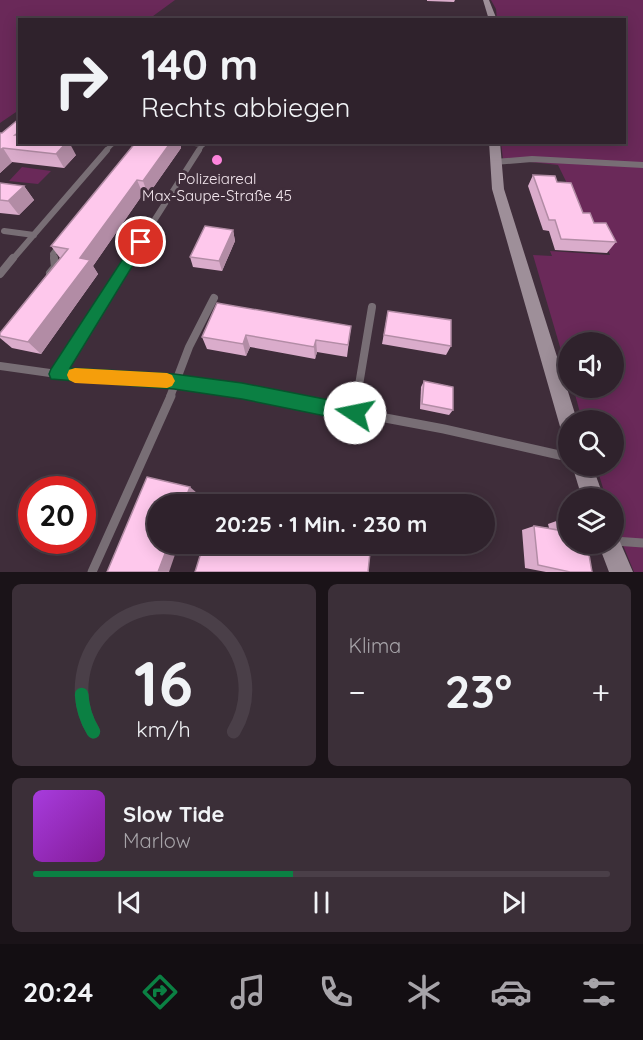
<!DOCTYPE html>
<html lang="de">
<meta charset="utf-8">
<style>
body{margin:0;font-family:Quicksand,sans-serif;background:#3b2f38;color:#f1f3f6;height:100vh;display:flex;flex-direction:column;font-size:22px;white-space:nowrap}
*{box-sizing:border-box;margin:0}
p{font-size:20px;color:#a7a4a9}
.icon{flex:none;width:33px;height:33px;fill:none;stroke:currentColor;stroke-width:2;stroke-linecap:round;stroke-linejoin:round}
.map{position:relative;height:572px;overflow:hidden}
.sheet{display:flex;flex-direction:column;gap:12px;padding:12px;background:#1a1318;flex:1}
.sheet>*{flex:none}
.hud{position:absolute;left:18px;top:18px;width:608px;height:126px;border-radius:0px;box-shadow:0 3px 15px #0003,0 0 0 2px #4a3f48;background:#2f222c;color:#f1f3f6;overflow:hidden}
.controls{position:absolute;left:558px;top:332px;display:grid;gap:12px}
.controls a{display:grid;place-items:center;width:66px;height:66px;border-radius:50%;background:#2f222c;box-shadow:0 3px 15px #0003,0 0 0 2px #4a3f48;font-size:30px}
.speed{position:absolute;left:18px;top:476px;display:flex;gap:12px;font-size:30px;font-weight:700;text-align:center}
.speed>*{display:grid;place-content:center;width:78px;height:78px;border-radius:50%;background:#2f222c;box-shadow:0 3px 15px #0003,0 0 0 2px #4a3f48;line-height:1}
.speed .limit{border:9px solid #d22;background:#fff;color:#111}
.pin{position:absolute;display:grid;place-items:center;width:51px;height:51px;color:#fff;margin:-26px;border:3px solid #fff;border-radius:50%;box-shadow:0 2px 6px #0007}
.me{position:absolute;width:66px;margin:-33px;rotate:281deg;stroke-linejoin:round;filter:drop-shadow(0 0 4px #0008)}
.turn{display:flex;align-items:center;gap:21px;height:126px;padding:0 24px;font-size:27px}
.turn .icon{width:78px;height:78px;stroke-width:2.5}
.turn b{display:block;font-size:42px;line-height:51px}
.big{font-size:45px;font-weight:800;line-height:1.1}
.sheet .widget{flex:1;display:flex;flex-direction:column;justify-content:center;gap:9px;min-width:0;padding:0 21px;border-radius:9px;background:#3b2f38}
.sheet .dial{align-items:center;gap:0}
.dial svg{height:156px;overflow:visible;fill:none;stroke:#4a3f48;stroke-width:7;stroke-linecap:round;text-anchor:middle}
.dial text{fill:#f1f3f6;stroke:none}
.song{display:flex;align-items:center;gap:18px}
.cover{width:72px;height:72px;border-radius:9px;background:linear-gradient(135deg,hsl(280 70% 55%),hsl(290 70% 35%))}
.played{height:6px;border-radius:3px;background:linear-gradient(90deg,#0b8043 45%,#4a3f48 45%)}
.keys{display:flex;justify-content:space-around;direction:ltr}
.heat{display:flex;justify-content:space-between;align-items:center;font-size:33px;direction:ltr}
.sheet .tiles{flex:1;display:grid;gap:12px;grid-template-columns:1fr 1fr}
.widget:last-child{grid-column:span 2}
.trip{position:absolute;left:147px;top:494px;width:348px;height:60px;border-radius:30px;background:#2f222c;box-shadow:0 3px 15px #0003,0 0 0 2px #4a3f48;font-weight:800;line-height:60px;text-align:center}
.dock{display:flex;height:96px;justify-content:space-around;align-items:center;background:#130e12;color:#a7a4a9}
.dock .icon{width:42px;height:42px}
.dock .on{color:#0b8043}
.dock b{font-size:27px;color:#f1f3f6}
.map>svg:first-child{display:block}
</style>
<div class="map">
<svg width="643" height="572" viewBox="0 0 643 572">
<rect width="100%" height="100%" fill="#3f2d3a"/>
<g fill="#6a2959">
<path d="M 0,0 L 175,0 L 149,19 L 20,20 L 19,110 L 0,123 Z"/>
<path d="M 491,0 L 643,0 L 643,572 L 634,572 L 614,523 L 614,498 L 606,498 L 596,465 L 614,465 L 614,420 L 582,420 L 573,387 L 614,387 L 614,342 L 568,342 L 568,374 L 533,255 L 552,256 L 550,251 L 610,255 L 597,223 L 586,222 L 558,165 L 503,159 L 501,143 L 624,142 L 624,20 L 497,19 L 496,9 Z"/>
<path d="M 22,167 L 51,171 L 38,184 L 9,181 Z"/>
</g>
<g fill="none" stroke-linecap="round" stroke-linejoin="round">
<g stroke="#786e75" stroke-width="4.5">
<path d="M 99,142 L 113,144"/>
<path d="M 183,142 L 203,145"/>
<path d="M 105,152 L 114,142"/>
<path d="M 198,152 L 204,142"/>
</g>
<g stroke="#786e75" stroke-width="6">
<path d="M 494,162 L 532,159 L 643,165"/>
<path d="M 4,231 L 34,235"/>
<path d="M 12,260 L 107,150"/>
<path d="M 54,260 L 53,254 L 59,246"/>
<path d="M 129,260 L 199,150"/>
</g>
<g stroke="#786e75" stroke-width="8">
<path d="M 50,273 L 55,267 L 54,258"/>
<path d="M 0,274 L 13,258"/>
<path d="M 0,366 L 57,374 L 174,381 L 276,397"/>
<path d="M 57,374 L 130,258"/>
<path d="M 170,397 L 189,347 L 214,298"/>
<path d="M 357,397 L 372,307"/>
</g>
<g stroke="#786e75" stroke-width="9">
<path d="M 268,396 L 444,429 L 568,457"/>
<path d="M 355,413 L 358,396"/>
<path d="M 614,541 L 643,543"/>
<path d="M 92,572 L 171,396"/>
</g>
<g fill="#9e8f99" fill-rule="evenodd">
<path d="M 483,0 L 489,0 L 497,20 L 489,20 Z"/>
<path d="M 489,142 L 500,142 L 504,189 L 577,420 L 568,420 L 568,432 L 561,430 L 559,423 L 492,189 Z"/>
<path d="M 572,465 L 592,465 L 604,498 L 582,498 Z"/>
<path d="M 614,534 L 617,535 L 633,572 L 609,572 L 598,543 L 614,543 Z"/>
</g>
</g>
<g fill="#daaccb">
<path d="M 427,0 L 455,0 L 454,2 L 427,1 Z"/>
<path d="M 2,133 L 20,142 L 76,155 L 64,168 L 12,162 L 0,173 Z"/>
<path d="M 136,142 L 180,142 L 181,148 L 148,195 L 143,194 L 93,266 L 98,274 L 41,354 L 12,348 L 0,338 L 0,333 L 60,258 L 51,246 Z"/>
<path d="M 533,175 L 557,182 L 583,213 L 616,242 L 607,253 L 555,250 L 549,231 L 543,230 L 528,186 Z"/>
<path d="M 0,183 L 24,186 L 34,200 L 19,215 L 0,213 Z"/>
<path d="M 233,230 L 235,241 L 222,271 L 193,267 L 190,257 Z"/>
<path d="M 388,311 L 451,346 L 446,355 L 382,344 Z"/>
<path d="M 351,326 L 347,357 L 317,352 L 315,359 L 250,347 L 246,356 L 207,349 L 202,337 Z"/>
<path d="M 424,381 L 453,410 L 449,415 L 420,409 L 421,387 Z"/>
<path d="M 562,519 L 592,572 L 546,572 L 525,568 L 522,530 L 534,526 L 549,528 L 548,524 Z"/>
</g>
<g fill="#b28ca5">
<path d="M 67,142 L 69,142 L 76,155 L 64,168 L 56,154 Z"/>
<path d="M 171,142 L 180,142 L 181,148 L 148,195 L 143,181 Z"/>
<path d="M 3,148 L 12,162 L 0,173 L 0,150 Z"/>
<path d="M 137,180 L 143,194 L 93,266 L 98,274 L 41,354 L 28,342 L 80,258 Z"/>
<path d="M 24,186 L 34,200 L 19,215 L 8,201 Z"/>
<path d="M 233,230 L 235,241 L 222,271 L 219,261 Z"/>
<path d="M 246,335 L 250,347 L 246,356 L 243,344 Z"/>
<path d="M 316,340 L 317,352 L 315,359 L 314,347 Z"/>
<path d="M 190,487 L 197,493 L 193,504 L 183,504 Z"/>
<path d="M 169,543 L 179,543 L 169,572 L 158,572 Z"/>
</g>
<g fill="#fec8ec" stroke="#b28ca5" stroke-width="1.5">
<path d="M 20,118 L 20,131 L 15,135 L 20,135 L 20,142 L 67,142 L 56,154 L 3,148 L 0,150 L 0,133 L 2,133 Z"/>
<path d="M 136,142 L 171,142 L 143,181 L 137,180 L 80,258 L 90,260 L 28,342 L 0,336 L 0,333 L 68,249 L 51,246 Z"/>
<path d="M 533,175 L 555,176 L 557,182 L 571,183 L 583,213 L 590,213 L 594,223 L 606,223 L 616,242 L 561,239 L 555,220 L 549,220 Z"/>
<path d="M 0,183 L 24,186 L 8,201 L 0,200 Z"/>
<path d="M 205,226 L 233,230 L 219,261 L 190,257 Z"/>
<path d="M 217,303 L 351,326 L 348,345 L 316,340 L 314,347 L 246,335 L 243,344 L 202,337 Z"/>
<path d="M 388,311 L 451,320 L 451,346 L 384,335 Z"/>
<path d="M 424,381 L 453,387 L 453,410 L 422,404 Z"/>
<path d="M 147,477 L 190,487 L 183,504 L 158,504 L 158,543 L 169,543 L 158,572 L 107,572 Z"/>
<path d="M 220,493 L 269,504 L 216,504 Z"/>
<path d="M 562,519 L 568,520 L 568,543 L 587,543 L 592,572 L 570,572 L 538,565 L 534,526 L 564,531 Z"/>
<path d="M 204,543 L 371,543 L 368,572 L 195,572 Z"/>
</g>
<path fill="#0b8043" stroke="#07532c" stroke-width="1.5" d="M 141,237 L 147,242 L 70,368 L 174,374 L 242,383 L 355,405 L 361,407 L 363,413 L 361,419 L 355,422 L 242,399 L 174,389 L 51,379 L 49,374 L 51,369 L 136,239 Z"/>
<path fill="#f59e0b" d="M 75,368 L 167,373 L 172,375 L 175,381 L 172,386 L 167,388 L 75,383 L 69,380 L 67,375 L 69,370 Z"/>
<circle fill="#ff85de" stroke="#3f2d3a" stroke-width="2" cx="217" cy="160" r="6"/>
<g text-anchor="middle" dominant-baseline="central" stroke-width="6" stroke-linejoin="round" paint-order="stroke">
<g font-size="15" fill="#f3e7ee" stroke="#3f2d3a">
<text x="217" y="178">Polizeiareal<tspan x="217" dy="17">Max-Saupe-Straße 45</tspan></text>
</g>
</g>
</svg>
<div class="controls">
<a><svg class="icon" aria-label="sound" viewBox="0 0 24 24"><path d="M4 9h4l5-4v14l-5-4H4zM17 9q2 3 0 6"/></svg></a>
<a><svg class="icon" aria-label="search" viewBox="0 0 24 24"><circle cx="10" cy="10" r="6"/><path d="M15 15l6 6"/></svg></a>
<a><svg class="icon" aria-label="layers" viewBox="0 0 24 24"><path d="M12 4l9 5-9 5-9-5zM3 14l9 5 9-5"/></svg></a>
</div>
<div class="speed"><div class="limit">20</div></div>
<div class="pin" style="left:141px;top:242px;background:#d93025"><svg class="icon" aria-label="arrive" viewBox="0 0 24 24"><path d="M6 21V4h12l-3 4 3 4H6"/></svg></div>
<svg class="me" style="left:355px;top:413px" viewBox="-20 -20 40 40"><circle r="19" fill="#fff"/><path d="M0-13L10 11 0 6-10 11z" fill="#0b8043"/></svg>
<div class="trip">20:25 · 1 Min. · 230 m</div>
<div class="hud">
<div class="turn"><svg class="icon" aria-label="right" viewBox="0 0 24 24"><path d="M7 20v-9h11M14 6l5 5-5 5"/></svg><div><b>140 m</b>Rechts abbiegen</div></div>
</div>
</div>
<section class="sheet">
<div class="tiles">
<div class="widget dial"><svg viewBox="0 0 100 80">
<path d="M14 69A42 42 0 1 1 86 69"/>
<path d="M14 69A42 42 0 0 1 8 50" stroke="#0b8043"/>
<text x="50" y="56" font-size="32" font-weight="700">16</text>
<text x="50" y="72" font-size="11">km/h</text>
</svg></div>
<div class="widget"><p>Klima</p>
<div class="heat"><a>−</a><b class="big">23°</b><a>+</a></div>
</div>
<div class="widget">
<div class="song"><i class="cover"></i><div><b>Slow Tide</b><p>Marlow</p></div></div>
<div class="played"></div>
<div class="keys"><svg class="icon" aria-label="previous" viewBox="0 0 24 24"><path d="M18 5L8 12l10 7zM5 5v14"/></svg><svg class="icon" aria-label="pause" viewBox="0 0 24 24"><path d="M8 5v14M16 5v14"/></svg><svg class="icon" aria-label="next" viewBox="0 0 24 24"><path d="M6 5l10 7-10 7zM19 5v14"/></svg></div>
</div>
</div>
</section>
<nav class="dock">
<b>20:24</b>
<svg class="icon on" aria-label="directions" viewBox="0 0 24 24"><path d="M12 3l9 9-9 9-9-9zM9 14v-3h6M13 9l2 2-2 2"/></svg>
<svg class="icon" aria-label="music" viewBox="0 0 24 24"><path d="M9 18V5l10-2v13"/><circle cx="6" cy="18" r="3"/><circle cx="16" cy="16" r="3"/></svg>
<svg class="icon" aria-label="phone" viewBox="0 0 24 24"><path d="M5 4h4l2 5-3 2q2 4 5 5l2-3 5 2v4C11 20 4 13 5 4z"/></svg>
<svg class="icon" aria-label="climate" viewBox="0 0 24 24"><path d="M12 3v18M4 7l16 10M4 17L20 7"/></svg>
<svg class="icon" aria-label="car" viewBox="0 0 24 24"><path d="M5 17H2v-5l4-1 3-4h7l3 4 3 1v5h-3M9 17h6M6 11h13"/><circle cx="7" cy="17" r="2"/><circle cx="17" cy="17" r="2"/></svg>
<svg class="icon" aria-label="filters" viewBox="0 0 24 24"><path d="M4 7h16M4 17h16"/><circle cx="9" cy="7" r="2"/><circle cx="15" cy="17" r="2"/></svg>
</nav>
